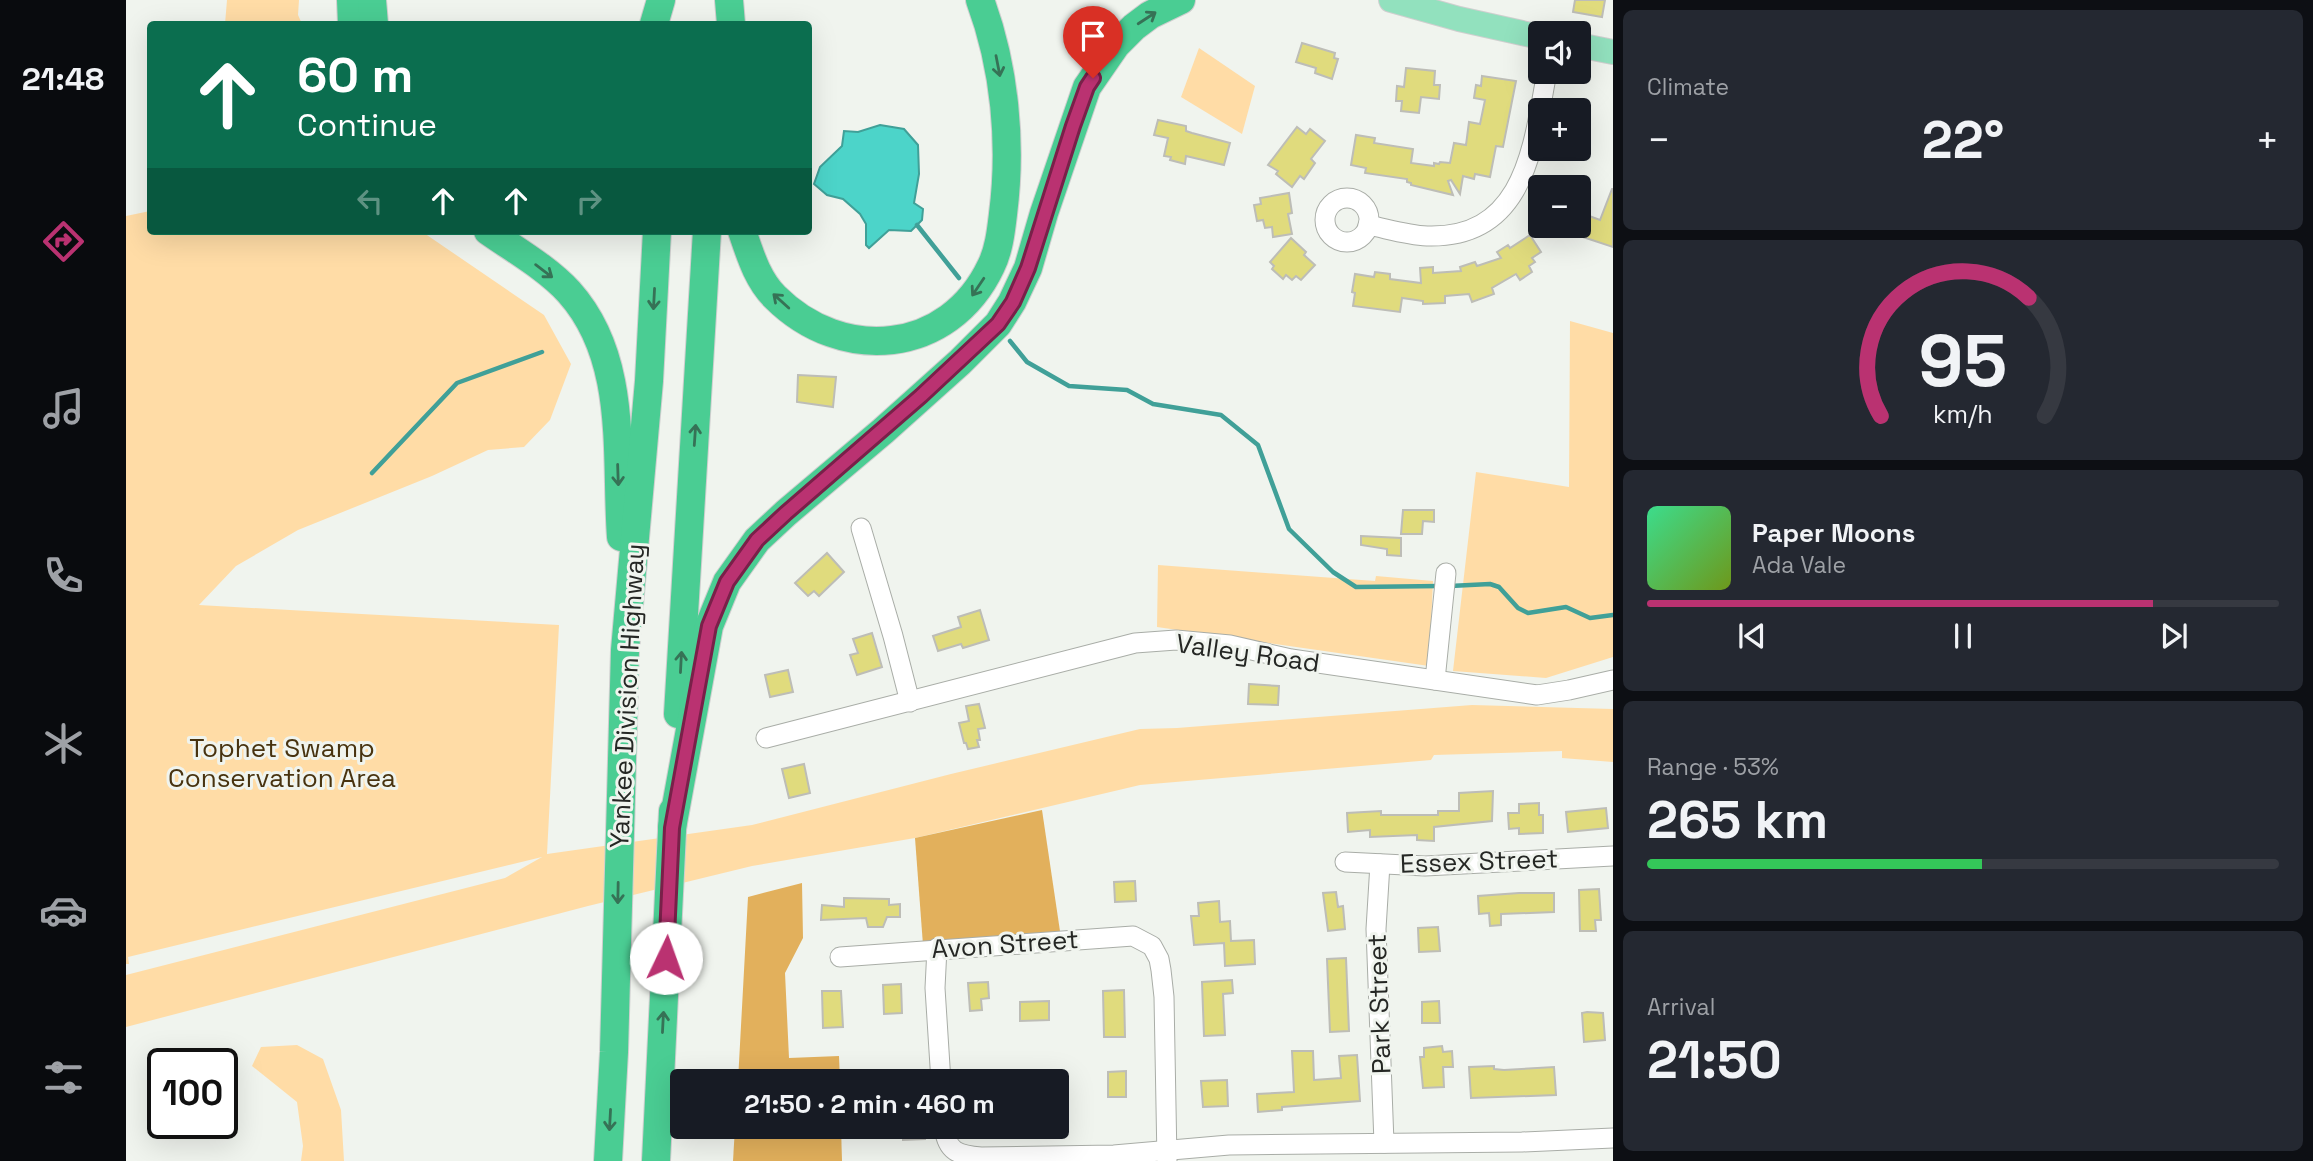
<!DOCTYPE html>
<meta charset="utf-8">
<style>
body{margin:0;font-family:"Space Grotesk",sans-serif;background:#242831;color:#f1f3f6;height:100vh;display:flex;flex-direction:column;font-size:26px;white-space:nowrap}
*{box-sizing:border-box;margin:0}
p{font-size:23px;color:#9ea1a6}
.icon{flex:none;width:38px;height:38px;fill:none;stroke:currentColor;stroke-width:2;stroke-linecap:round;stroke-linejoin:round}
.map{position:relative;flex:1;overflow:hidden}
.details{display:flex;flex-direction:column;gap:10px;padding:10px;background:#0d0f14;width:700px}
.details>*{flex:none}
.banner{position:absolute;left:21px;top:21px;width:665px;height:214px;border-radius:7px;box-shadow:0 7px 28px #0002;background:#0b6e4f;color:#fff;overflow:hidden}
.controls{position:absolute;left:1402px;top:21px;display:grid;gap:14px}
.controls a{display:grid;place-items:center;width:63px;height:63px;border-radius:7px;background:#171b24;box-shadow:0 7px 28px #0002;font-size:35px}
.speed{position:absolute;left:21px;top:1048px;display:flex;gap:14px;font-size:35px;font-weight:700;text-align:center}
.speed>*{display:grid;place-content:center;width:91px;height:91px;border-radius:50%;background:#171b24;box-shadow:0 7px 28px #0002;line-height:1}
.speed .limit{border:4px solid #111;border-radius:10px;background:#fff;color:#111}
.pin{position:absolute;display:grid;place-items:center;width:60px;height:60px;color:#fff;margin:-72px -30px;border-radius:50% 50% 50% 0;rotate:-45deg;box-shadow:0 0 7px #0007}
.pin .icon{rotate:45deg}
.me{position:absolute;width:77px;margin:-38px;rotate:3deg;stroke-linejoin:round;filter:drop-shadow(0 0 5px #0008)}
.turn{display:flex;align-items:center;gap:24px;height:147px;padding:0 35px;font-size:32px}
.turn .icon{width:91px;height:91px;stroke-width:2.5}
.turn b{display:block;font-size:49px;line-height:60px}
.lanes{display:flex;align-items:center;height:66px;padding:0 35px;background:#0003;justify-content:center;gap:35px;direction:ltr}
.lanes .off{opacity:.35}
.big{font-size:52px;font-weight:700;line-height:1.1}
.details .tile{flex:1;display:flex;flex-direction:column;justify-content:center;gap:10px;min-width:0;padding:0 24px;border-radius:10px;background:#242831}
.details .dial{align-items:center;gap:0}
.dial svg{height:182px;overflow:visible;fill:none;stroke:#363941;stroke-width:7;stroke-linecap:round;text-anchor:middle}
.dial text{fill:#f1f3f6;stroke:none}
.song{display:flex;align-items:center;gap:21px}
.cover{width:84px;height:84px;border-radius:10px;background:linear-gradient(135deg,hsl(150 70% 55%),hsl(80 70% 35%))}
.played{height:7px;border-radius:4px;background:linear-gradient(90deg,#ba3271 80%,#363941 80%)}
.keys{display:flex;justify-content:space-around;direction:ltr}
.heat{display:flex;justify-content:space-between;align-items:center;font-size:38px;direction:ltr}
.charge{height:10px;border-radius:5px;background:linear-gradient(90deg,#34c759 53%,#363941 0)}
.trip{position:absolute;left:544px;top:1069px;width:399px;height:70px;border-radius:7px;background:#171b24;box-shadow:0 7px 28px #0002;font-weight:700;line-height:70px;text-align:center}
main{display:flex;flex:1;min-height:0}
.menu{display:flex;flex-direction:column;width:126px;justify-content:space-around;align-items:center;background:#090b0e;color:#9ea1a6}
.menu .icon{width:49px;height:49px}
.menu .on{color:#ba3271}
.menu b{font-size:32px;color:#f1f3f6}
.map>svg:first-child{display:block}
</style>
<main>
<nav class="menu">
<b>21:48</b>
<svg class="icon on" aria-label="directions" viewBox="0 0 24 24"><path d="M12 3l9 9-9 9-9-9zM9 14v-3h6M13 9l2 2-2 2"/></svg>
<svg class="icon" aria-label="music" viewBox="0 0 24 24"><path d="M9 18V5l10-2v13"/><circle cx="6" cy="18" r="3"/><circle cx="16" cy="16" r="3"/></svg>
<svg class="icon" aria-label="phone" viewBox="0 0 24 24"><path d="M5 4h4l2 5-3 2q2 4 5 5l2-3 5 2v4C11 20 4 13 5 4z"/></svg>
<svg class="icon" aria-label="climate" viewBox="0 0 24 24"><path d="M12 3v18M4 7l16 10M4 17L20 7"/></svg>
<svg class="icon" aria-label="car" viewBox="0 0 24 24"><path d="M5 17H2v-5l4-1 3-4h7l3 4 3 1v5h-3M9 17h6M6 11h13"/><circle cx="7" cy="17" r="2"/><circle cx="17" cy="17" r="2"/></svg>
<svg class="icon" aria-label="filters" viewBox="0 0 24 24"><path d="M4 7h16M4 17h16"/><circle cx="9" cy="7" r="2"/><circle cx="15" cy="17" r="2"/></svg>
</nav>
<div class="map">
<svg width="1487" height="1161" viewBox="0 0 1487 1161">
<rect width="100%" height="100%" fill="#f0f4ee"/>
<g fill="#ffdca6">
<path d="M 101,0 L 173,0 L 172,15 L 176,24 L 99,24 Z"/>
<path d="M 1073,48 L 1129,86 L 1116,134 L 1055,97 Z"/>
<path d="M 24,211 L 24,231 L 295,231 L 418,315 L 445,364 L 424,420 L 398,447 L 362,450 L 306,476 L 172,530 L 110,566 L 73,605 L 433,625 L 421,854 L 626,825 L 825,774 L 1014,729 L 1051,728 L 1346,705 L 1487,709 L 1487,762 L 1436,758 L 1436,751 L 1308,755 L 1305,760 L 1014,785 L 789,838 L 626,866 L 462,906 L 0,1027 L 0,975 L 379,878 L 416,857 L 2,957 L 3,964 L 0,964 L 0,216 Z"/>
<path d="M 1444,321 L 1487,333 L 1487,657 L 1420,678 L 1327,671 L 1350,472 L 1443,487 Z"/>
<path d="M 1032,565 L 1249,581 L 1250,576 L 1307,581 L 1303,666 L 1031,627 Z"/>
<path d="M 171,1045 L 197,1059 L 215,1110 L 218,1161 L 175,1161 L 177,1146 L 171,1102 L 126,1066 L 135,1047 Z"/>
</g>
<g fill="#e2b05c">
<path d="M 916,810 L 935,938 L 797,945 L 789,838 Z"/>
<path d="M 676,883 L 677,938 L 659,973 L 663,1058 L 713,1056 L 714,1081 L 612,1081 L 622,897 Z"/>
<path d="M 609,1127 L 715,1127 L 716,1161 L 607,1161 Z"/>
</g>
<path fill="#4cd4c9" stroke="#40a098" stroke-width="2" d="M 754,125 L 778,129 L 792,145 L 793,174 L 788,203 L 797,209 L 796,220 L 785,231 L 763,230 L 743,248 L 740,245 L 740,224 L 734,214 L 717,199 L 701,195 L 688,184 L 694,167 L 716,146 L 718,131 L 732,132 Z"/>
<g fill="none" stroke-linecap="round" stroke-linejoin="round">
<g stroke="#40a098" stroke-width="4.5">
<path d="M 791,225 L 833,278"/>
<path d="M 884,341 L 901,362 L 943,386 L 1001,390 L 1027,404 L 1095,415 L 1132,445 L 1163,529 L 1207,572 L 1230,587 L 1315,586"/>
<path d="M 246,473 L 331,383 L 416,352"/>
<path d="M 1324,586 L 1364,584 L 1373,587 L 1392,608 L 1402,613 L 1440,607 L 1464,618 L 1487,615"/>
</g>
</g>
<g fill="#e0db7d" stroke="#bdbdb7" stroke-width="2">
<path d="M 1449,0 L 1479,0 L 1476,17 L 1447,12 Z"/>
<path d="M 1176,43 L 1209,53 L 1208,58 L 1212,59 L 1206,79 L 1189,73 L 1190,68 L 1170,62 Z"/>
<path d="M 1280,68 L 1309,71 L 1308,85 L 1314,85 L 1313,99 L 1295,97 L 1293,113 L 1275,111 L 1276,101 L 1270,101 L 1271,86 L 1278,87 Z"/>
<path d="M 1356,76 L 1390,81 L 1377,147 L 1370,146 L 1364,177 L 1349,174 L 1348,179 L 1337,176 L 1334,194 L 1325,180 L 1322,181 L 1327,195 L 1285,185 L 1285,183 L 1281,182 L 1281,179 L 1239,173 L 1240,168 L 1225,165 L 1230,135 L 1249,138 L 1248,143 L 1287,149 L 1285,163 L 1308,166 L 1308,163 L 1313,164 L 1314,162 L 1324,163 L 1328,143 L 1340,145 L 1343,122 L 1354,124 L 1359,100 L 1348,98 L 1350,85 L 1355,86 Z"/>
<path d="M 1032,120 L 1060,126 L 1060,131 L 1066,133 L 1104,143 L 1098,165 L 1060,156 L 1059,164 L 1044,160 L 1045,157 L 1038,156 L 1042,138 L 1028,135 Z"/>
<path d="M 1171,127 L 1180,134 L 1184,129 L 1199,141 L 1185,159 L 1189,163 L 1178,179 L 1174,176 L 1166,187 L 1150,174 L 1152,171 L 1142,165 Z"/>
<path d="M 1486,189 L 1487,189 L 1487,247 L 1451,235 L 1458,214 L 1474,220 Z"/>
<path d="M 1163,193 L 1166,213 L 1162,214 L 1166,234 L 1147,237 L 1146,227 L 1139,228 L 1137,220 L 1131,221 L 1128,205 L 1135,204 L 1134,198 Z"/>
<path d="M 1404,235 L 1415,252 L 1406,258 L 1409,262 L 1403,266 L 1406,272 L 1394,280 L 1390,274 L 1366,288 L 1368,294 L 1346,302 L 1343,294 L 1319,296 L 1319,303 L 1297,304 L 1297,301 L 1276,298 L 1274,312 L 1227,306 L 1229,293 L 1226,292 L 1229,274 L 1248,277 L 1249,272 L 1264,274 L 1264,279 L 1295,283 L 1294,268 L 1307,267 L 1307,273 L 1335,271 L 1334,267 L 1349,262 L 1351,266 L 1375,258 L 1371,252 L 1382,245 L 1384,248 Z"/>
<path d="M 1165,238 L 1180,252 L 1178,255 L 1189,265 L 1175,280 L 1170,276 L 1166,280 L 1160,275 L 1157,279 L 1146,269 L 1148,266 L 1144,262 Z"/>
<path d="M 672,375 L 710,377 L 707,407 L 671,402 Z"/>
<path d="M 1277,510 L 1308,510 L 1308,522 L 1297,521 L 1296,534 L 1275,534 Z"/>
<path d="M 1235,536 L 1275,538 L 1275,556 L 1261,555 L 1261,549 L 1235,545 Z"/>
<path d="M 701,553 L 718,572 L 693,596 L 688,591 L 682,596 L 669,583 Z"/>
<path d="M 854,610 L 863,640 L 837,648 L 835,644 L 812,651 L 807,636 L 835,627 L 832,617 Z"/>
<path d="M 746,633 L 756,667 L 731,675 L 724,655 L 732,653 L 727,639 Z"/>
<path d="M 662,670 L 667,692 L 644,697 L 639,675 Z"/>
<path d="M 1123,684 L 1153,686 L 1152,705 L 1122,704 Z"/>
<path d="M 853,704 L 859,728 L 852,729 L 854,740 L 851,740 L 853,747 L 842,749 L 840,743 L 838,743 L 833,723 L 843,721 L 840,706 Z"/>
<path d="M 678,764 L 684,793 L 663,798 L 656,769 Z"/>
<path d="M 1367,791 L 1366,821 L 1308,827 L 1308,841 L 1291,840 L 1291,835 L 1244,837 L 1244,830 L 1222,832 L 1221,813 L 1255,811 L 1255,815 L 1312,815 L 1312,811 L 1333,811 L 1333,793 Z"/>
<path d="M 1413,803 L 1413,815 L 1417,815 L 1417,833 L 1393,834 L 1393,828 L 1383,829 L 1382,813 L 1393,813 L 1393,804 Z"/>
<path d="M 1480,808 L 1482,828 L 1442,832 L 1440,812 Z"/>
<path d="M 1009,881 L 1010,901 L 989,902 L 988,882 Z"/>
<path d="M 1473,889 L 1475,920 L 1469,920 L 1470,931 L 1454,931 L 1453,890 Z"/>
<path d="M 1210,892 L 1212,907 L 1217,906 L 1219,929 L 1202,931 L 1197,893 Z"/>
<path d="M 1393,893 L 1428,893 L 1428,912 L 1375,914 L 1375,925 L 1364,926 L 1363,913 L 1353,914 L 1352,896 Z"/>
<path d="M 718,898 L 763,899 L 763,905 L 774,904 L 774,917 L 761,917 L 757,927 L 742,927 L 740,918 L 695,920 L 696,905 L 718,907 Z"/>
<path d="M 1093,901 L 1094,922 L 1104,921 L 1105,941 L 1128,940 L 1129,964 L 1099,966 L 1098,943 L 1068,945 L 1065,916 L 1073,916 L 1072,903 Z"/>
<path d="M 1312,927 L 1314,951 L 1293,952 L 1292,928 Z"/>
<path d="M 1220,958 L 1223,1031 L 1204,1032 L 1201,959 Z"/>
<path d="M 1106,980 L 1107,993 L 1097,994 L 1099,1035 L 1078,1036 L 1076,982 Z"/>
<path d="M 862,982 L 863,998 L 855,999 L 856,1010 L 844,1011 L 842,983 Z"/>
<path d="M 775,984 L 776,1013 L 758,1014 L 757,985 Z"/>
<path d="M 998,990 L 999,1037 L 978,1037 L 977,991 Z"/>
<path d="M 696,991 L 715,991 L 717,1027 L 697,1028 Z"/>
<path d="M 923,1001 L 923,1020 L 894,1021 L 894,1002 Z"/>
<path d="M 1313,1001 L 1314,1023 L 1296,1023 L 1296,1002 Z"/>
<path d="M 1461,1012 L 1477,1013 L 1479,1040 L 1458,1042 L 1456,1013 Z"/>
<path d="M 1316,1046 L 1317,1052 L 1326,1051 L 1327,1067 L 1317,1067 L 1318,1087 L 1297,1088 L 1294,1057 L 1298,1057 L 1298,1048 Z"/>
<path d="M 1166,1051 L 1187,1051 L 1188,1080 L 1215,1078 L 1213,1056 L 1231,1055 L 1234,1101 L 1156,1107 L 1156,1110 L 1132,1112 L 1131,1094 L 1168,1092 Z"/>
<path d="M 1368,1066 L 1368,1069 L 1378,1070 L 1428,1067 L 1430,1095 L 1345,1098 L 1343,1067 Z"/>
<path d="M 1000,1071 L 1000,1097 L 982,1097 L 982,1072 Z"/>
<path d="M 1101,1080 L 1102,1106 L 1077,1107 L 1075,1081 Z"/>
<path d="M 777,1127 L 798,1127 L 799,1139 L 777,1140 Z"/>
</g>
<g fill="none" stroke-linecap="round" stroke-linejoin="round">
<defs>
<g id="minor">
<circle cx="1221" cy="220" r="22"/>
<path d="M 1242,225 C 1262,229 1281,235 1301,236 C 1400,239 1407,145 1421,72"/>
<path d="M 735,528 L 767,636 L 784,702"/>
<path d="M 1309,680 L 1320,573"/>
<path d="M 640,738 L 1009,643 L 1050,640 L 1104,645 L 1165,659 L 1411,695 L 1443,690 L 1487,680"/>
<path d="M 1219,862 L 1299,866 L 1487,856"/>
<path d="M 1254,864 L 1250,929 L 1258,1143"/>
<path d="M 811,948 L 809,988 L 815,1082"/>
<path d="M 714,957 L 1007,936 L 1026,946 L 1033,959 L 1035,970 L 1038,997 L 1041,1160"/>
<path d="M 818,1127 C 821,1152 832,1155 855,1157 L 988,1155 L 1103,1145 L 1396,1142 L 1487,1138"/>
</g>
<g id="major">
<path d="M 1265,0 L 1333,19 L 1414,37"/>
<path d="M 1452,45 L 1487,52"/>
</g>
<g id="highway">
<path d="M 225,0 L 226,24"/>
<path d="M 246,0 L 248,24"/>
<path d="M 603,0 L 605,24"/>
<path d="M 528,24 L 535,0"/>
<path d="M 362,231 C 389,250 421,268 443,292 C 503,359 489,455 495,537"/>
<path d="M 616,231 C 624,254 631,279 649,297 C 716,364 823,355 865,266 C 873,250 875,231 877,214 C 886,144 879,67 854,0"/>
<path d="M 552,714 L 581,231"/>
<path d="M 546,828 L 583,626 L 601,582 L 631,540 L 660,513 L 757,431 L 834,362 L 872,324 L 886,302 L 902,268 L 918,213 L 961,87 L 990,45 L 1008,27 L 1024,15 L 1055,0"/>
<path d="M 482,1161 L 488,1052 L 499,650 L 523,381 L 531,231"/>
<path d="M 530,1161 L 547,811"/>
</g>
</defs>
<use href="#minor" stroke="#a9ada7" stroke-width="21"/>
<use href="#major" stroke="#cfcfcf" stroke-width="26"/>
<use href="#highway" stroke="#cfcfcf" stroke-width="30"/>
<use href="#minor" stroke="#fff" stroke-width="19"/>
<use href="#major" stroke="#92e1be" stroke-width="24"/>
<use href="#highway" stroke="#4acd93" stroke-width="28"/>
</g>
<defs><path id="oneway-shaft" d="M-6 0H5M1.5-3L5.5 0L1.5 3" fill="none" stroke-width="1.6" stroke-linecap="round" stroke-linejoin="round" transform="scale(1.75)"/></defs>
<g stroke="#367256">
<use href="#oneway-shaft" transform="translate(1021 18) rotate(-33)"/>
<use href="#oneway-shaft" transform="translate(872 66) rotate(79)"/>
<use href="#oneway-shaft" transform="translate(418 271) rotate(37)"/>
<use href="#oneway-shaft" transform="translate(852 287) rotate(124)"/>
<use href="#oneway-shaft" transform="translate(528 299) rotate(93)"/>
<use href="#oneway-shaft" transform="translate(655 301) rotate(-138)"/>
<use href="#oneway-shaft" transform="translate(569 435) rotate(-86)"/>
<use href="#oneway-shaft" transform="translate(492 475) rotate(88)"/>
<use href="#oneway-shaft" transform="translate(555 662) rotate(-87)"/>
<use href="#oneway-shaft" transform="translate(492 893) rotate(91)"/>
<use href="#oneway-shaft" transform="translate(537 1022) rotate(-87)"/>
<use href="#oneway-shaft" transform="translate(484 1120) rotate(93)"/>
</g>
<g fill="none" stroke-linecap="round" stroke-linejoin="round">
<defs>
<path id="route" d="M 540,958 L 546,828 L 583,626 L 601,582 L 631,540 L 660,513 L 795,396 L 872,324 L 887,302 L 902,268 L 947,126 L 961,87 L 967,78"/>
</defs>
<use href="#route" stroke="#792049" stroke-width="18"/>
<use href="#route" stroke="#ba3271" stroke-width="12"/>
</g>
<g text-anchor="middle" dominant-baseline="central" stroke-width="6" stroke-linejoin="round" paint-order="stroke">
<g font-size="26" fill="#252724" stroke="#f0f4ee">
<text transform="translate(1122 653) rotate(8)">Valley Road</text>
<text transform="translate(501 696) rotate(-87)">Yankee Division Highway</text>
<text transform="translate(1353 861) rotate(-2)">Essex Street</text>
<text transform="translate(879 944) rotate(-4)">Avon Street</text>
<text transform="translate(1253 1004) rotate(-92)">Park Street</text>
</g>
<g font-size="26" fill="#48330f" stroke="#f0f4ee">
<text x="156" y="748">Tophet Swamp<tspan x="156" dy="30">Conservation Area</tspan></text>
</g>
</g>
</svg>
<div class="controls">
<a><svg class="icon" aria-label="sound" viewBox="0 0 24 24"><path d="M4 9h4l5-4v14l-5-4H4zM17 9q2 3 0 6"/></svg></a>
<a>+</a>
<a>−</a>
</div>
<div class="speed"><div class="limit">100</div></div>
<div class="pin" style="left:967px;top:78px;background:#d93025"><svg class="icon" aria-label="arrive" viewBox="0 0 24 24"><path d="M6 21V4h12l-3 4 3 4H6"/></svg></div>
<svg class="me" style="left:540px;top:958px" viewBox="-20 -20 40 40"><circle r="19" fill="#fff"/><path d="M0-13L10 11 0 6-10 11z" fill="#ba3271"/></svg>
<div class="trip">21:50 · 2 min · 460 m</div>
<div class="banner">
<div class="turn"><svg class="icon" aria-label="ahead" viewBox="0 0 24 24"><path d="M12 20V5M6 11l6-6 6 6"/></svg><div><b>60 m</b>Continue</div></div>
<div class="lanes"><svg class="icon off" aria-label="left" viewBox="0 0 24 24"><path d="M17 20v-9H6M10 6l-5 5 5 5"/></svg><svg class="icon" aria-label="ahead" viewBox="0 0 24 24"><path d="M12 20V5M6 11l6-6 6 6"/></svg><svg class="icon" aria-label="ahead" viewBox="0 0 24 24"><path d="M12 20V5M6 11l6-6 6 6"/></svg><svg class="icon off" aria-label="right" viewBox="0 0 24 24"><path d="M7 20v-9h11M14 6l5 5-5 5"/></svg></div>
</div>
</div>
<section class="details">
<div class="tile"><p>Climate</p>
<div class="heat"><a>−</a><b class="big">22°</b><a>+</a></div>
</div>
<div class="tile dial"><svg viewBox="0 0 100 80">
<path d="M14 69A42 42 0 1 1 86 69"/>
<path d="M14 69A42 42 0 0 1 79 17" stroke="#ba3271"/>
<text x="50" y="56" font-size="32" font-weight="700">95</text>
<text x="50" y="72" font-size="11">km/h</text>
</svg></div>
<div class="tile">
<div class="song"><i class="cover"></i><div><b>Paper Moons</b><p>Ada Vale</p></div></div>
<div class="played"></div>
<div class="keys"><svg class="icon" aria-label="previous" viewBox="0 0 24 24"><path d="M18 5L8 12l10 7zM5 5v14"/></svg><svg class="icon" aria-label="pause" viewBox="0 0 24 24"><path d="M8 5v14M16 5v14"/></svg><svg class="icon" aria-label="next" viewBox="0 0 24 24"><path d="M6 5l10 7-10 7zM19 5v14"/></svg></div>
</div>
<div class="tile"><p>Range · 53%</p><b class="big">265 km</b><div class="charge"></div></div>
<div class="tile"><p>Arrival</p><b class="big">21:50</b></div>
</section>
</main>
